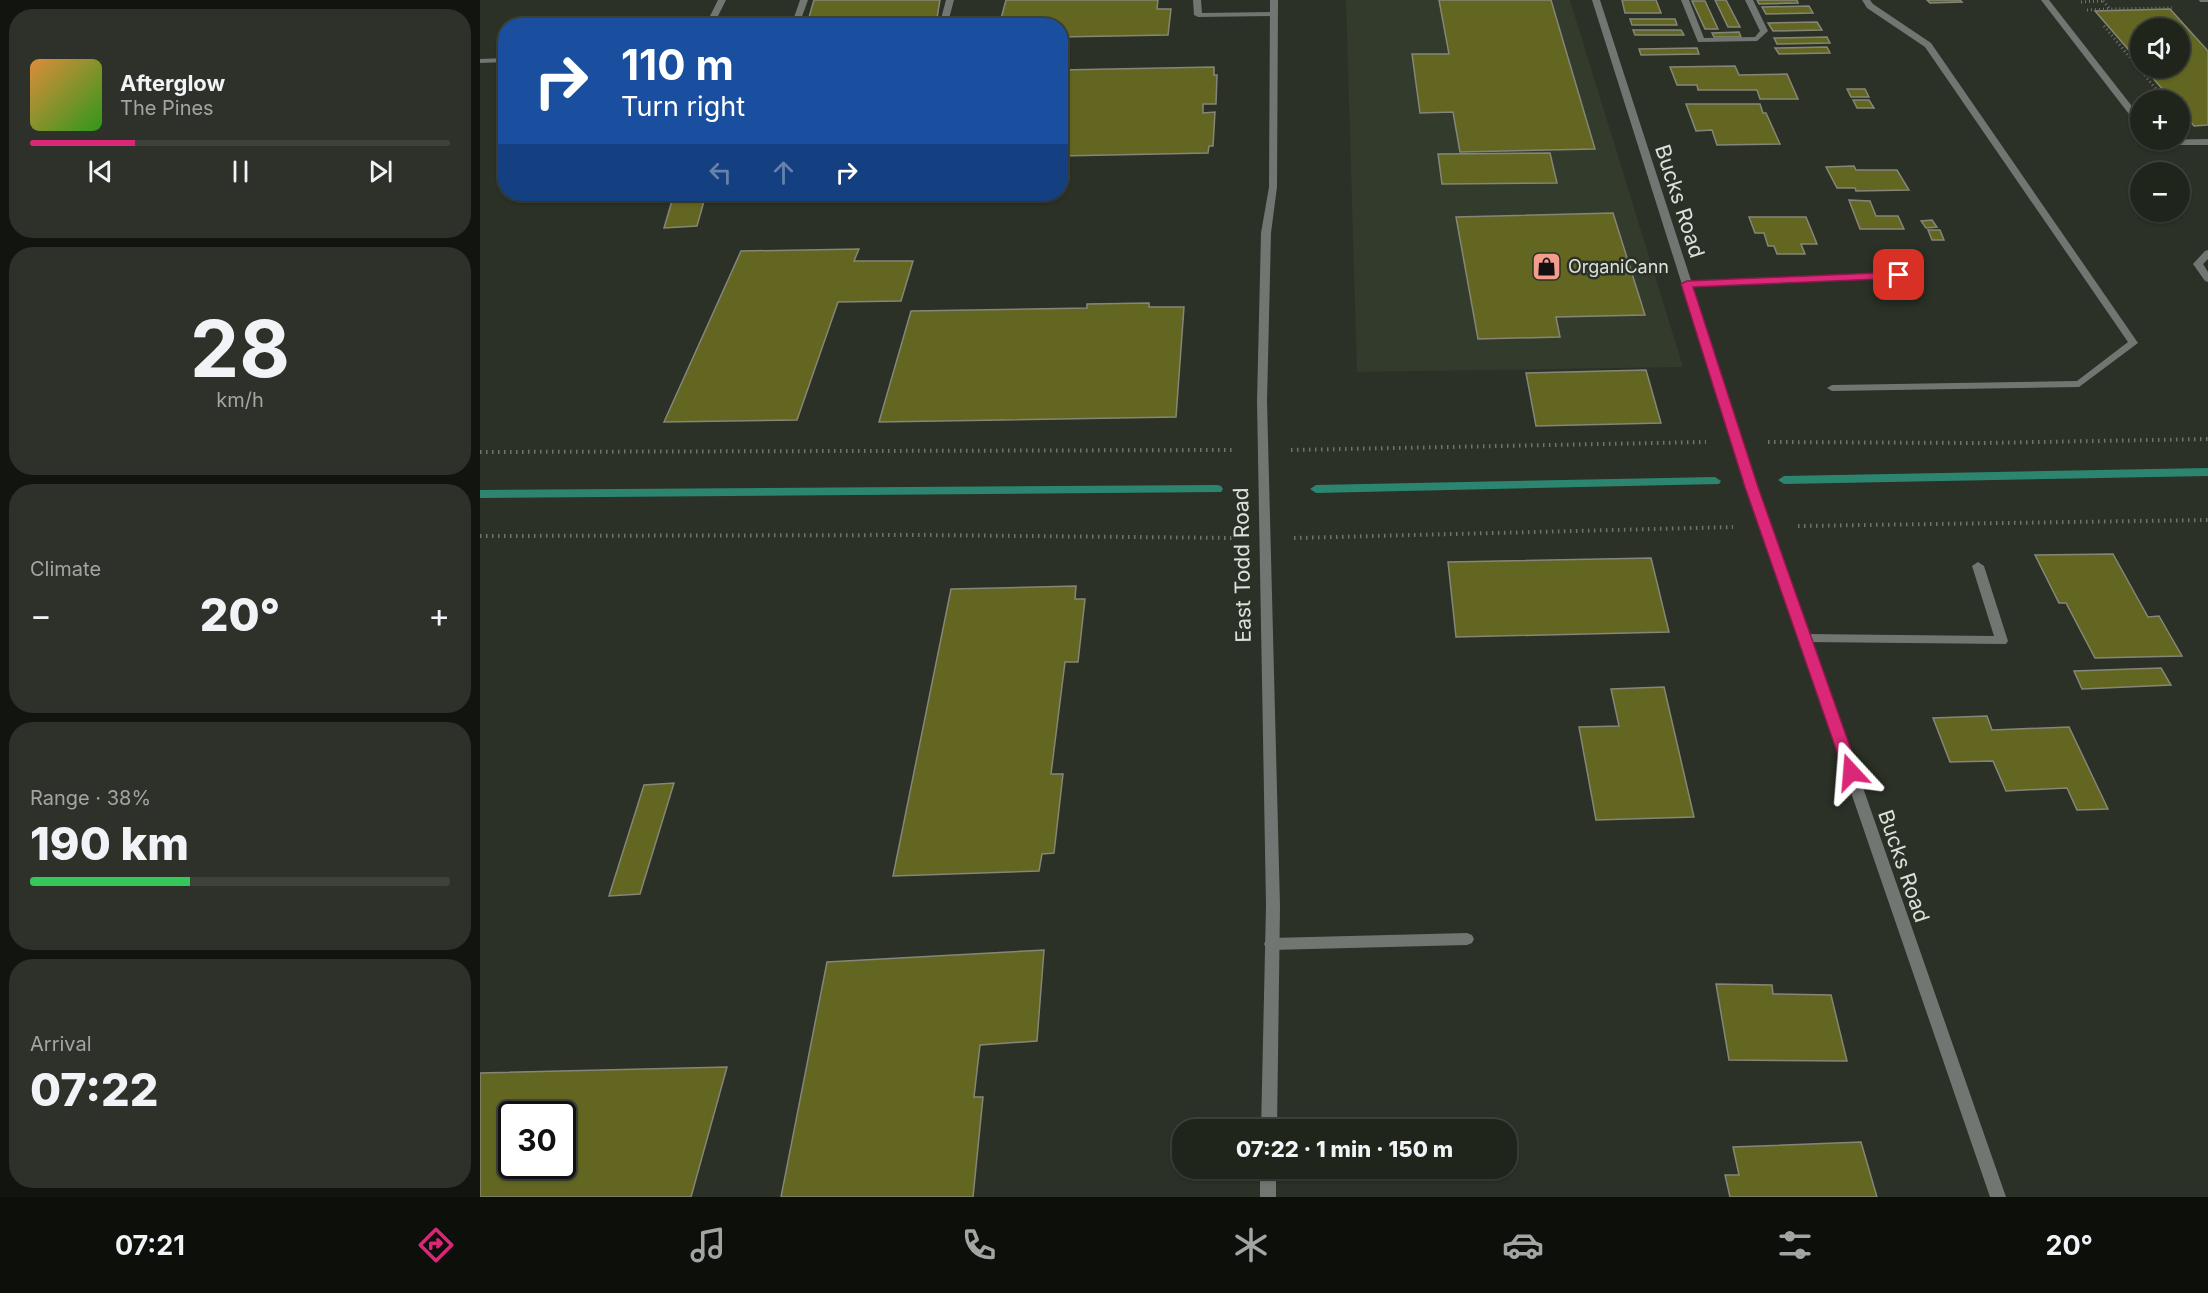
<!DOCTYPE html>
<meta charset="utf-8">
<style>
body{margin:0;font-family:Inter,sans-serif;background:#2d3129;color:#f1f3f6;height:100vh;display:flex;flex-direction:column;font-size:22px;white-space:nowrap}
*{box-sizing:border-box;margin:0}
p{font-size:20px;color:#a2a5a3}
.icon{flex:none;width:33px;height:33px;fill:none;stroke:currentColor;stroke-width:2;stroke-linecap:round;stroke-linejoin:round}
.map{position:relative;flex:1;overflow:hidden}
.details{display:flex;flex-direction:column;gap:9px;padding:9px;background:#12140f;width:480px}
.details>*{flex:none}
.top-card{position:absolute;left:18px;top:18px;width:570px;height:183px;border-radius:24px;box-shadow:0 2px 4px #0004,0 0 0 2px #3d423b;background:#1a4fa0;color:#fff;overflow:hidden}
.buttons{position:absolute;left:1650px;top:18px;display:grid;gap:12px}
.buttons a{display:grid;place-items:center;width:60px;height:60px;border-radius:50%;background:#20251c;box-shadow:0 2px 4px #0004,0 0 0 2px #3d423b;font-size:30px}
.speed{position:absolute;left:18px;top:1101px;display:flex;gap:12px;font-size:30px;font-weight:700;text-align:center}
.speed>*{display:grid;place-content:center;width:78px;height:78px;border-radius:50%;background:#20251c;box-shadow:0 2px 4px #0004,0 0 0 2px #3d423b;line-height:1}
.speed .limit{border:3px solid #111;border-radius:9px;background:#fff;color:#111}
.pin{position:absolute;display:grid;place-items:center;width:51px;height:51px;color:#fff;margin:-26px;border-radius:12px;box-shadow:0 3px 9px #0006}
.me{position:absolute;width:66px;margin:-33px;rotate:341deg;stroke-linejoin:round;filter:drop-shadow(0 0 4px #0008)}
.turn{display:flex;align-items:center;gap:21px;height:126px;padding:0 24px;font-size:27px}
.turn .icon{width:78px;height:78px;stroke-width:2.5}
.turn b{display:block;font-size:42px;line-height:51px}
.lanes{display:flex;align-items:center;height:57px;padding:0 24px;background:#0003;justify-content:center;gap:30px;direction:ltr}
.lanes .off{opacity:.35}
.big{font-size:45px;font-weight:800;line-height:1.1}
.details .widget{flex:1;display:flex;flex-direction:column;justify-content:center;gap:9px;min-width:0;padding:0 21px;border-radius:24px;background:#2d3129}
.details .dial{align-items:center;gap:0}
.dial b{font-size:78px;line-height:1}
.song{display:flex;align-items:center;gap:18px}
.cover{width:72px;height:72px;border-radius:9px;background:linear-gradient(135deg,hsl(30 70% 55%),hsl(110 70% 35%))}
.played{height:6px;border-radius:3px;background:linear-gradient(90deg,#db2777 25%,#3d423b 25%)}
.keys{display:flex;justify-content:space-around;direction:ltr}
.heat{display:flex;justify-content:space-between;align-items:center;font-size:33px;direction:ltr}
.charge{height:9px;border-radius:4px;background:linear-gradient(90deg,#34c759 38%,#3d423b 0)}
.trip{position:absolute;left:692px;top:1119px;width:345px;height:60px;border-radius:24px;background:#20251c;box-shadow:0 2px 4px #0004,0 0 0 2px #3d423b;font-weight:800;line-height:60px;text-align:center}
.menu{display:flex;height:96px;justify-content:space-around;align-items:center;background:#0d0f0b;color:#a2a5a3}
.menu .icon{width:42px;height:42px}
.menu .active{color:#db2777}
.menu b{font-size:27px;color:#f1f3f6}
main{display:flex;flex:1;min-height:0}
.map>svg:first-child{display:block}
</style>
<main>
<section class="details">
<div class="widget">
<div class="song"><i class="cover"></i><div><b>Afterglow</b><p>The Pines</p></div></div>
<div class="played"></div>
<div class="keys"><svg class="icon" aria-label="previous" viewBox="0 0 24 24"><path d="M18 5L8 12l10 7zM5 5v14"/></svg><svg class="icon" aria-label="pause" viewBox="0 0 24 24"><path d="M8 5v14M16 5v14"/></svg><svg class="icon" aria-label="next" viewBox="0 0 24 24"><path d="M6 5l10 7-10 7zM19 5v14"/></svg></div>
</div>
<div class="widget dial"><b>28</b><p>km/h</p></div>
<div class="widget"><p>Climate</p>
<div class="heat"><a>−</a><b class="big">20°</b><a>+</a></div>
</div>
<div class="widget"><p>Range · 38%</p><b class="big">190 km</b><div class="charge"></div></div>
<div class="widget"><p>Arrival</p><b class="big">07:22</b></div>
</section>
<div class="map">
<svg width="1728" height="1197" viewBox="0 0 1728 1197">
<rect width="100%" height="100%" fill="#2b3126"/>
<path fill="#323b2c" d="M 866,0 L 1090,0 L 1203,367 L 877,372 Z"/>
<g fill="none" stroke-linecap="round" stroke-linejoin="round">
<g fill="#2c866f" fill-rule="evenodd">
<path d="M 1728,468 L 1728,476 L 1304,484 L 1298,480 L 1304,476 Z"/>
<path d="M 1235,477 L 1241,481 L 1239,484 L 836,493 L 830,489 L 836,485 Z"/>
<path d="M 737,485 L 741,486 L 743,489 L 741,492 L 0,498 L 0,490 Z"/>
</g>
</g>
<g fill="#636621" stroke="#858678" stroke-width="1.5" fill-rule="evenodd">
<path d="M 334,0 L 460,0 L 457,18 L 432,19 L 431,26 L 327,24 Z"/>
<path d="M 526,0 L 678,0 L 677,9 L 691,9 L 688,35 L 580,37 L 580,26 L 519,26 Z"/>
<path d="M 959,0 L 1071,0 L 1115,149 L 980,152 L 973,112 L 940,113 L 932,54 L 969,54 Z"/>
<path d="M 1142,0 L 1176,0 L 1181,13 L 1145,13 Z"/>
<path d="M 1235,0 L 1246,0 L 1260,27 L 1248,27 Z"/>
<path d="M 1277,0 L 1317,0 L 1318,3 L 1279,4 Z"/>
<path d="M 1447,0 L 1480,0 L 1482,2 L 1450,3 Z"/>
<path d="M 1212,1 L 1225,1 L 1238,29 L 1225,29 Z"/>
<path d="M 1329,6 L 1333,13 L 1286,14 L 1282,7 Z"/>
<path d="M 1690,9 L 1728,51 L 1728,125 L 1714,126 L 1700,109 L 1700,100 L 1692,100 L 1664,68 L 1700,68 L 1700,28 L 1660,28 L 1660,63 L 1615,11 Z"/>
<path d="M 1150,19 L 1195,19 L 1197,25 L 1152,25 Z"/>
<path d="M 1337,22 L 1342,30 L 1293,31 L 1288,23 Z"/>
<path d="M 1153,30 L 1201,30 L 1204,35 L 1155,35 Z"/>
<path d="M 1259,32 L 1261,37 L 1234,37 L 1232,33 Z"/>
<path d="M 1347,37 L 1350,43 L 1297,44 L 1294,38 Z"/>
<path d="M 1347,47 L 1350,53 L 1299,54 L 1295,48 Z"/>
<path d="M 1217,48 L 1219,54 L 1161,55 L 1159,49 Z"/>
<path d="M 1255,66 L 1259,75 L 1307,74 L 1318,99 L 1280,99 L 1277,90 L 1218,90 L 1217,85 L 1197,85 L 1190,67 Z"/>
<path d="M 734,67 L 734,75 L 737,75 L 736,104 L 723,104 L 723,113 L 735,112 L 733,146 L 729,146 L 728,153 L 580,156 L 580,70 Z"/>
<path d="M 1367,89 L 1385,89 L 1389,97 L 1371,97 Z"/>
<path d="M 1373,100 L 1389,100 L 1394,108 L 1377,108 Z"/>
<path d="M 1206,104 L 1280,104 L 1283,113 L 1286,113 L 1300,144 L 1237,145 L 1232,130 L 1216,131 Z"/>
<path d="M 1070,153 L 1077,183 L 962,184 L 958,154 Z"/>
<path d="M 1374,166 L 1376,170 L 1417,170 L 1429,190 L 1376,191 L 1375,188 L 1357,188 L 1346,167 Z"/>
<path d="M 194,194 L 226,194 L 217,226 L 184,228 Z"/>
<path d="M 1369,200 L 1390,201 L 1396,216 L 1418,216 L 1424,229 L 1380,229 Z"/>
<path d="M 1133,213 L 1165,315 L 1076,317 L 1080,337 L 998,339 L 976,217 Z"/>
<path d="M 1269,217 L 1326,217 L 1337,244 L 1321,244 L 1325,254 L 1297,254 L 1294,246 L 1288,246 L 1284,233 L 1275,233 Z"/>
<path d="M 1452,220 L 1457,227 L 1446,228 L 1441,221 Z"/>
<path d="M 1448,230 L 1460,230 L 1464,240 L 1452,240 Z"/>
<path d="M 379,249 L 374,261 L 433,261 L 421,301 L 358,302 L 317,420 L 184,422 L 261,251 Z"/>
<path d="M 669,303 L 669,307 L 704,307 L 696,417 L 399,422 L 431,311 L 607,308 L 607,304 Z"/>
<path d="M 1166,370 L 1181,423 L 1056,426 L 1046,373 Z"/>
<path d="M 1633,554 L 1668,617 L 1679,616 L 1702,656 L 1615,658 L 1586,603 L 1579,603 L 1555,555 Z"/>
<path d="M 1171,558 L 1189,632 L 976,637 L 968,562 Z"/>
<path d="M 596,586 L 595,599 L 605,599 L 598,662 L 585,662 L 571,774 L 583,774 L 574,853 L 562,854 L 559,871 L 413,876 L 471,589 Z"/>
<path d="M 1681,668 L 1691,685 L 1602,689 L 1594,671 Z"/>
<path d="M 1184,687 L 1214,817 L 1116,820 L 1099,727 L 1139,726 L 1131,689 Z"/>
<path d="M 1507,716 L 1512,730 L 1589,727 L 1628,809 L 1597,810 L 1587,788 L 1526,791 L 1513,761 L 1470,762 L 1453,718 Z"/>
<path d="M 194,783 L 160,894 L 129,896 L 164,785 Z"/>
<path d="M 564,950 L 557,1041 L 500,1045 L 494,1097 L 503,1097 L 493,1197 L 301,1197 L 347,962 Z"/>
<path d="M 1236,984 L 1292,985 L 1293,994 L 1351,995 L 1367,1061 L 1249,1060 Z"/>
<path d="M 247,1067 L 211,1197 L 0,1197 L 0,1073 ZM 32,1114 L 82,1114 L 82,1166 L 32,1166 Z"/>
<path d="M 1381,1142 L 1397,1197 L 1250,1197 L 1245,1175 L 1259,1175 L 1253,1147 Z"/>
</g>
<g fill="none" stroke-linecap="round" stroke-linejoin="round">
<g stroke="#70756c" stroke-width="3" stroke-dasharray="1 3" stroke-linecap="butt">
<path d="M 1623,1 L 1630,9 L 1692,8"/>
<path d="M 1601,2 L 1622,1"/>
<path d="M 1607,10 L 1629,9"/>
<path d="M 1624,26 L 1685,100"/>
</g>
<g stroke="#70756c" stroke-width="4" stroke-dasharray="1.5 4.5" stroke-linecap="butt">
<path d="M 1288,442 L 1501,443 L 1728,439"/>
<path d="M 811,450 L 1226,442"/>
<path d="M 0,452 L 755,450"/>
<path d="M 1318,526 L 1728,520"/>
<path d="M 0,536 L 442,535 L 756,538"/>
<path d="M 814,538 L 1253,527"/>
</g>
<g fill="#717672" fill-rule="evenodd">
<path d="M 238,0 L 246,0 L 233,26 L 225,26 Z"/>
<path d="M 320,0 L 328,0 L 320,22 L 325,26 L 315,26 L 312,23 Z"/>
<path d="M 466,0 L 474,0 L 467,26 L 459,26 Z"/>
<path d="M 713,0 L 721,0 L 722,13 L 794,12 L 798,14 L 794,16 L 718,17 L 714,15 Z"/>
<path d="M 1201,0 L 1209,0 L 1224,38 L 1275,37 L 1280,31 L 1265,0 L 1273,0 L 1288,31 L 1277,41 L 1218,42 Z"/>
<path d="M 1382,0 L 1390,0 L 1393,4 L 1451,43 L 1658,343 L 1599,387 L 1352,391 L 1347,388 L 1352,385 L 1597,381 L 1648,342 L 1445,47 L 1387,8 Z"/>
<path d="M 1719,0 L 1728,0 L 1728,2 L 1720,2 Z"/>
<path d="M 26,58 L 26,62 L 0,63 L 0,59 Z"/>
<path d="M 1728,139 L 1728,145 L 1677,145 L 1670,140 Z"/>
<path d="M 1728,250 L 1728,259 L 1723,264 L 1728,272 L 1728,282 L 1725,281 L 1713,264 L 1725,251 Z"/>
<path d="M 1419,272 L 1422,273 L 1422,277 L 1207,287 L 1202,284 L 1207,281 Z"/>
<path d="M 1498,562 L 1504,566 L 1528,641 L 1526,644 L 1325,642 L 1319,638 L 1325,634 L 1514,636 L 1492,566 Z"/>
<path d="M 987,933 L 992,935 L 994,939 L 992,943 L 987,945 L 791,950 L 786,948 L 784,944 L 786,940 L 791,938 Z"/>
</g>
<g fill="#717672" fill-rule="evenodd">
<path d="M 790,0 L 798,0 L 797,187 L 791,233 L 787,401 L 800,906 L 797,1130 L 781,1130 L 786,906 L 777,401 L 781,233 L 789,187 Z"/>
<path d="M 1112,0 L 1120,0 L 1278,487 L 1526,1197 L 1510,1197 L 1266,487 Z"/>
<path d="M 1561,0 L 1569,0 L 1658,114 L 1658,118 L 1652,118 Z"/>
<rect x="780" y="1168" width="16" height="29"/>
</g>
</g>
<path fill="#db2777" stroke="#8e194d" stroke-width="1.5" d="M 1419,272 L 1424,275 L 1423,278 L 1213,287 L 1278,487 L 1379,772 L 1377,777 L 1366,777 L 1364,772 L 1265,487 L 1201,284 L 1207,281 Z"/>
<defs>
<symbol id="shop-square" viewBox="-11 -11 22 22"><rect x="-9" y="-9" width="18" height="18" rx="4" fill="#f49d8d" stroke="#2b3126"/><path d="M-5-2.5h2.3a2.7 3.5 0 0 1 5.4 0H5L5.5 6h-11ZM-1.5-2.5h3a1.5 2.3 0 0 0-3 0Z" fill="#111"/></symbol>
</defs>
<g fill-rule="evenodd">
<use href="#shop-square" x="1050" y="250" width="33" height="33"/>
</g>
<g text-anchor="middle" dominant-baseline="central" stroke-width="5" stroke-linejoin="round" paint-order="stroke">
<g font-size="18" fill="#dde1da" stroke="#2b3126" text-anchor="start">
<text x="1088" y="266">OrganiCann</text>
</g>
<g font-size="21" fill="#dde1da" stroke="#2b3126">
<text transform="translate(1200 201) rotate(72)">Bucks Road</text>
<text transform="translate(762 565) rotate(-91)">East Todd Road</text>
<text transform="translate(1424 866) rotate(71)">Bucks Road</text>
</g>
</g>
</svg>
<div class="buttons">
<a><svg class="icon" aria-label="sound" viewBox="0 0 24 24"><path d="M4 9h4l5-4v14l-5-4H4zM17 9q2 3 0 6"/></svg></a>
<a>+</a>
<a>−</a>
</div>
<div class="speed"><div class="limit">30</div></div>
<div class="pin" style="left:1419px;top:275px;background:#d93025"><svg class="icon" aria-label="arrive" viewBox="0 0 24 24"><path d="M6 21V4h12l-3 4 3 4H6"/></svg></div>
<svg class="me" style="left:1371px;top:772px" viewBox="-20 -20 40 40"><path d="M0-17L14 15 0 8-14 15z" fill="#db2777" stroke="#fff" stroke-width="4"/></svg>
<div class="trip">07:22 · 1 min · 150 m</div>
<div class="top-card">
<div class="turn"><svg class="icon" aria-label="right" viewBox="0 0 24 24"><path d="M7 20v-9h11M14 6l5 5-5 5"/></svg><div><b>110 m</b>Turn right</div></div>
<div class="lanes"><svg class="icon off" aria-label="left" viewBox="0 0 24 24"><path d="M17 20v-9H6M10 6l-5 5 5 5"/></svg><svg class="icon off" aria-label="ahead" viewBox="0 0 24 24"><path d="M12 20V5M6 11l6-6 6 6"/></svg><svg class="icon" aria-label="right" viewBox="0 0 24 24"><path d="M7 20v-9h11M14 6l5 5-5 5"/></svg></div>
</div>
</div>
</main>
<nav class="menu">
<b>07:21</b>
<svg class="icon active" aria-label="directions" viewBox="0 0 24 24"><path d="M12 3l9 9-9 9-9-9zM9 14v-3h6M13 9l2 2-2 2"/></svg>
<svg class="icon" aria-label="music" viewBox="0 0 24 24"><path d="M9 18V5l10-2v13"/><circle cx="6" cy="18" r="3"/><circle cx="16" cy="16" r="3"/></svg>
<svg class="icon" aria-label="phone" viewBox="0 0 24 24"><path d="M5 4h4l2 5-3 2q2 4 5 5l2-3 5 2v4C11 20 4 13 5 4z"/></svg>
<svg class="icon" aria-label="climate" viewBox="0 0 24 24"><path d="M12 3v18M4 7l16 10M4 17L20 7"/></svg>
<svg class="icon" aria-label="car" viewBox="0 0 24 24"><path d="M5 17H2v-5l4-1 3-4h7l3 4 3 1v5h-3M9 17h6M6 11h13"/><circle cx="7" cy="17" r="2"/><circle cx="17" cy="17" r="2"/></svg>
<svg class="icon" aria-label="filters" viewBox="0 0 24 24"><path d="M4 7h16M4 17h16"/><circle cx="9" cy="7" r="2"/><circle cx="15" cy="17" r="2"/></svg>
<b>20°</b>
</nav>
